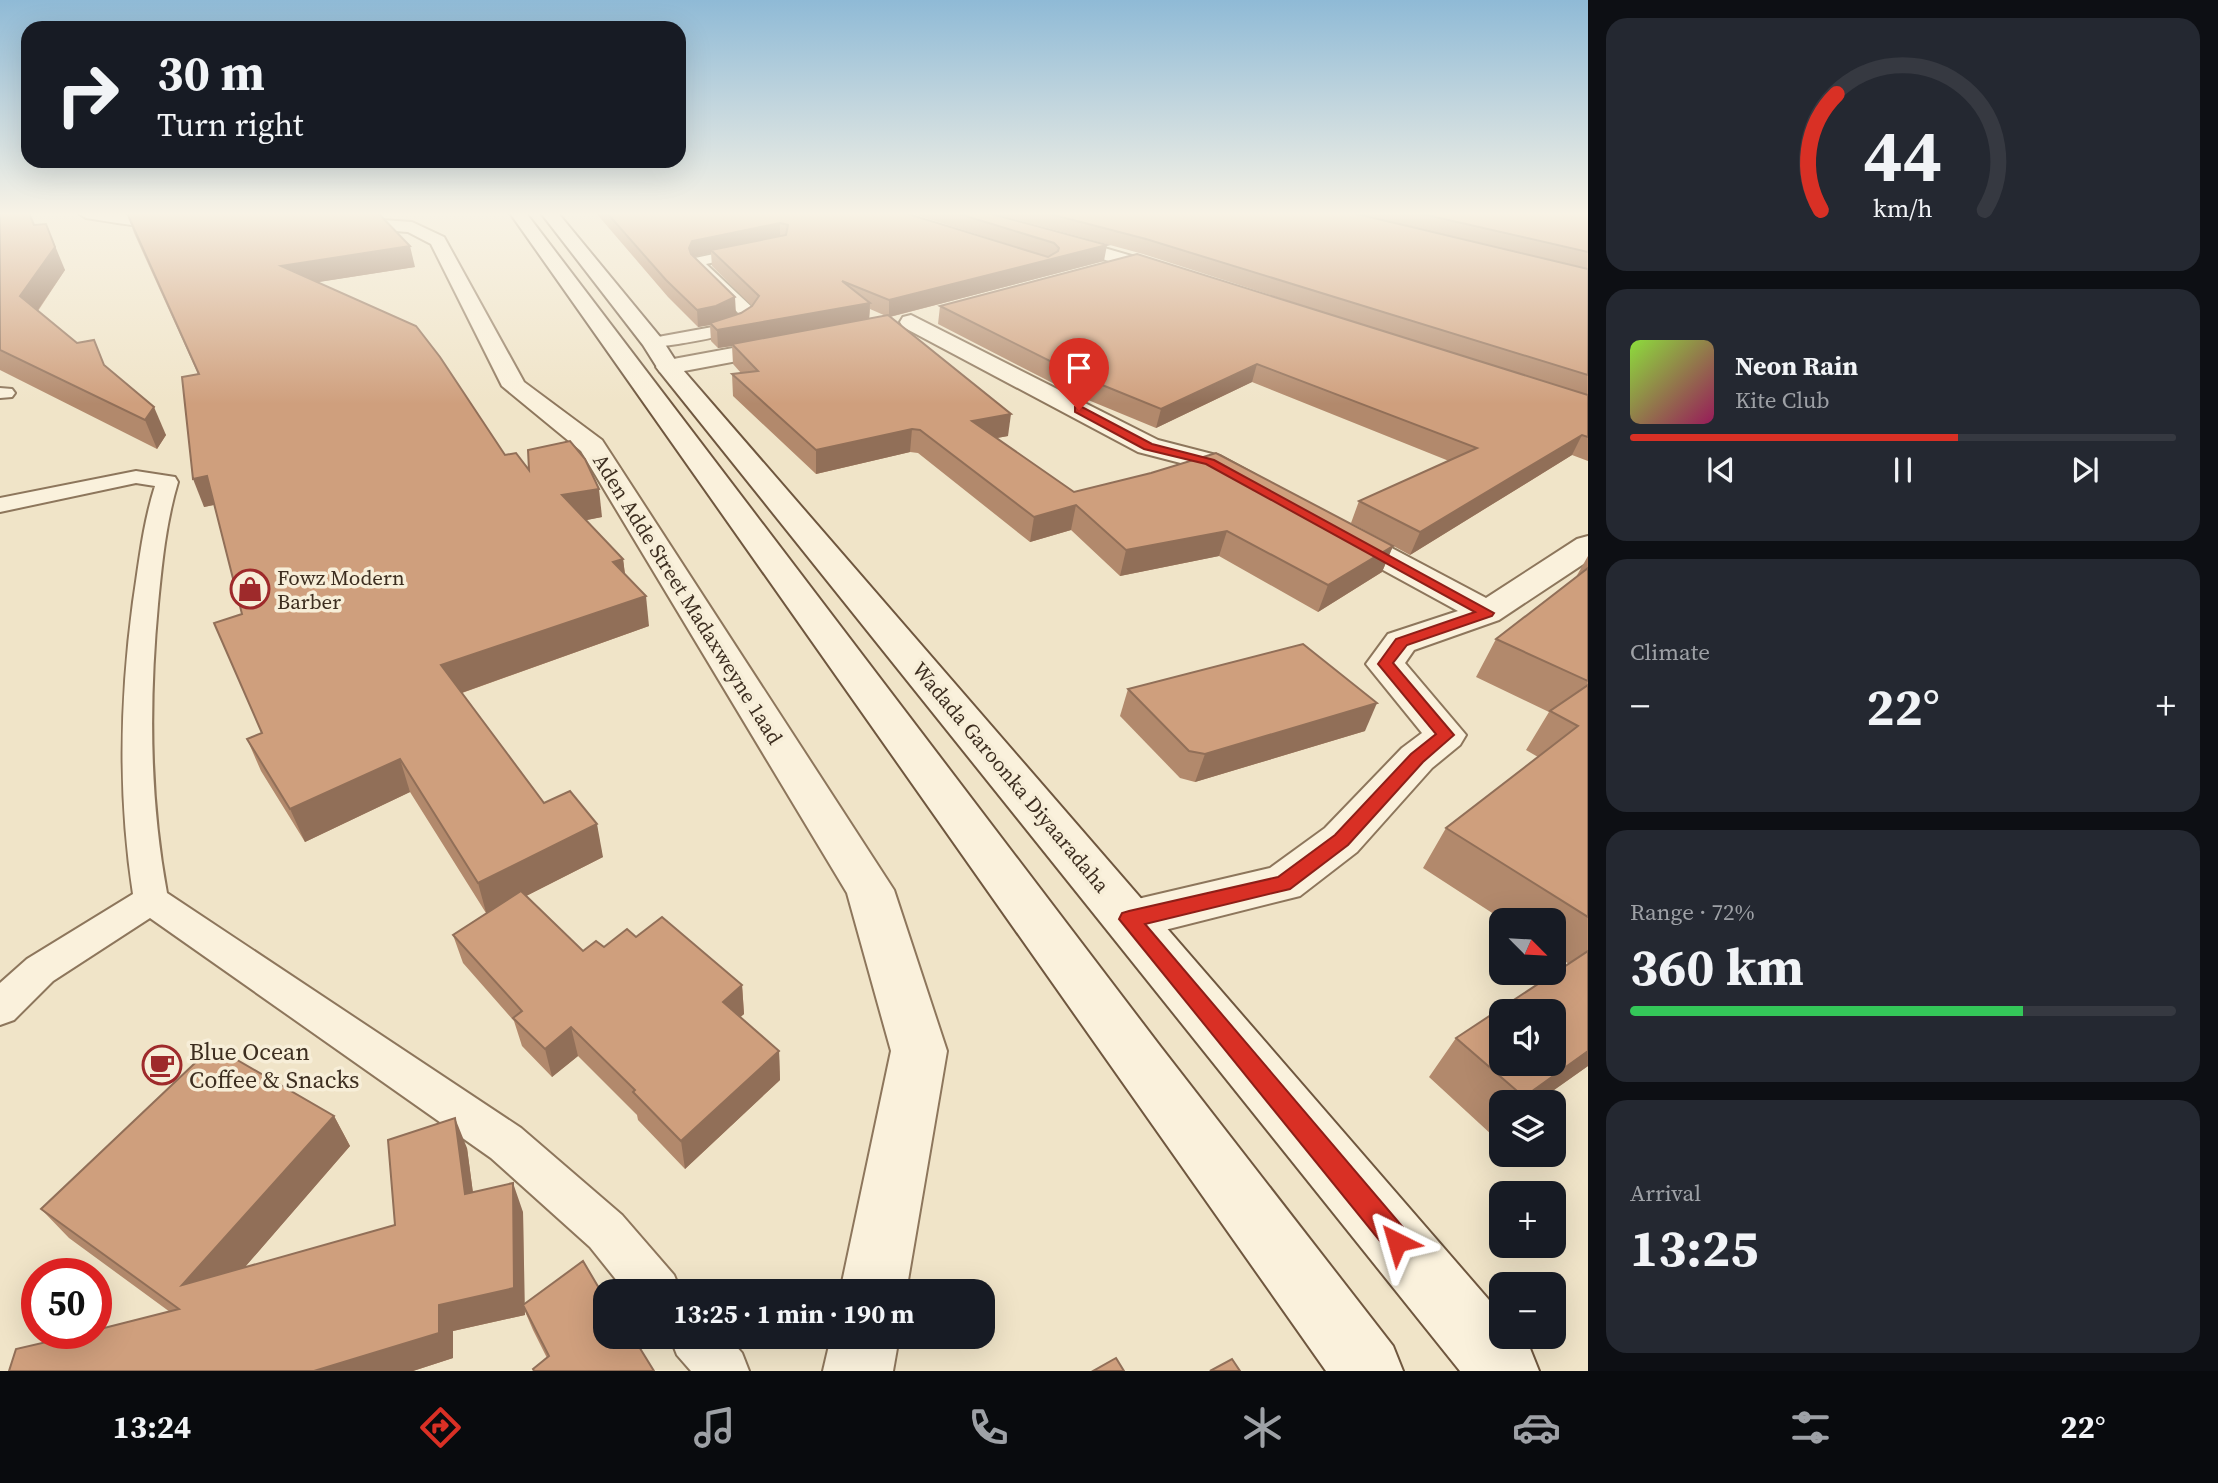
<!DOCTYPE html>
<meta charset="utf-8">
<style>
body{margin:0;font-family:"Source Serif 4",serif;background:#242831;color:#f1f3f6;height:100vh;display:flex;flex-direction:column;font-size:26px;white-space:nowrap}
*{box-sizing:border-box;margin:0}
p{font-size:23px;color:#9ea1a6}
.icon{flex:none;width:38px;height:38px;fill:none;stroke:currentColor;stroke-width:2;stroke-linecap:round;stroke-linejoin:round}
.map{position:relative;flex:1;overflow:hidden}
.sheet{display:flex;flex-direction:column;gap:18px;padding:18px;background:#0d0f14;width:630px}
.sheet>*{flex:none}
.guide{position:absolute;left:21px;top:21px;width:665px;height:147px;border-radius:21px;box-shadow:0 7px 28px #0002;background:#171b24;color:#f1f3f6;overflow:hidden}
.needle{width:46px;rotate:114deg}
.buttons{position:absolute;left:1489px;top:908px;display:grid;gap:14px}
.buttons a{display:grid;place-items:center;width:77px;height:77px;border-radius:14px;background:#171b24;box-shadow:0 7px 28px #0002;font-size:35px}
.speed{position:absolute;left:21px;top:1258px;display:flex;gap:14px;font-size:35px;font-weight:700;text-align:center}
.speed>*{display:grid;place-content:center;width:91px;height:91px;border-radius:50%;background:#171b24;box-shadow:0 7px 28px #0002;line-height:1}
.speed .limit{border:10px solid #d22;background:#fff;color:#111}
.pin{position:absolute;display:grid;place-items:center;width:60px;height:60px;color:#fff;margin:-72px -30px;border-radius:50% 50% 50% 0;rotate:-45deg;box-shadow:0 0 7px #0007}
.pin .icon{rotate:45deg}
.me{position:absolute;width:77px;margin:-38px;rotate:320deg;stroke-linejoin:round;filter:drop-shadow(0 0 5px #0008)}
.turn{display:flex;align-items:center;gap:24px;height:147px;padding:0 21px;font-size:32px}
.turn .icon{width:91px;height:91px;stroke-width:2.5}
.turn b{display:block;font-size:49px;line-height:60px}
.big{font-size:52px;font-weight:700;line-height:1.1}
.sheet .widget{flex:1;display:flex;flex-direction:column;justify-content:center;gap:10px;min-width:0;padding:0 24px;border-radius:21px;background:#242831}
.sheet .dial{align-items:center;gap:0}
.dial svg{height:182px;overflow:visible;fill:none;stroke:#363941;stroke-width:7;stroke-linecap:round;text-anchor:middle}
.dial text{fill:#f1f3f6;stroke:none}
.song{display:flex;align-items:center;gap:21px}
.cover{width:84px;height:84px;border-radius:10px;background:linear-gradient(135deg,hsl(90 70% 55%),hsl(330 70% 35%))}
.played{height:7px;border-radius:4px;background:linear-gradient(90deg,#d93025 60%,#363941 60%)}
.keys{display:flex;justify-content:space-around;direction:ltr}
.heat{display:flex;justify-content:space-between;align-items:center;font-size:38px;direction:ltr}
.charge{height:10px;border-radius:5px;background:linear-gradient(90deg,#34c759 72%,#363941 0)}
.trip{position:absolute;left:593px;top:1279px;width:402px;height:70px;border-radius:21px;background:#171b24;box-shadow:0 7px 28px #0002;font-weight:700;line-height:70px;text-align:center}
.menu{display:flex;height:112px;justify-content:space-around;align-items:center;background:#090b0e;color:#9ea1a6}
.menu .icon{width:49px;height:49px}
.menu .selected{color:#d93025}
.menu b{font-size:32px;color:#f1f3f6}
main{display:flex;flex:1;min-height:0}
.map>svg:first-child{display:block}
</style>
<main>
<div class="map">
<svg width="1588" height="1371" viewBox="0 0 1588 1371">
<rect width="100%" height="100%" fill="#f0e4c8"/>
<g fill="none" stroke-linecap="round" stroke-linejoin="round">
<defs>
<g id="service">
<path d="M 747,247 L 752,248 L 752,254 L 706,264 L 755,310 L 757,313 C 747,338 678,343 653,348 L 647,347 L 645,343 L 647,339 L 718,326 L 740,315 L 692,265 L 695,258 Z"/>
<path d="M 0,388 L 12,389 L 15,393 L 12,397 L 0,398 Z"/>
<path d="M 136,471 L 175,477 L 178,482 C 166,522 162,563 158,604 C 149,701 149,796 167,893 L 521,1128 L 622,1215 L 674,1275 L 681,1292 L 626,1292 L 590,1247 L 491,1158 L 150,918 L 53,981 L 14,1020 L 0,1025 L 0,983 L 27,959 L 133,894 C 118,796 120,700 133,602 C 139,563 143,524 155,486 L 136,483 L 0,512 L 0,498 Z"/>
<path d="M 670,1337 L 728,1337 L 742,1353 L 749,1371 L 691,1371 L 677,1355 Z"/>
</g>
<g id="minor">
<path d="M 78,213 L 179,216 L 188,221 C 175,235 106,221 86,218 Z"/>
<path d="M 959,213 L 984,213 L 1180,270 L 1183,274 L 1180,278 L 1166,278 L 961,217 Z"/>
<path d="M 337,217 L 412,222 L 444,237 L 524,382 L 602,440 L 894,890 L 947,1051 L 906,1292 L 840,1292 L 891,1051 L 847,893 L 581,451 L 502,386 L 431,244 L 408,232 L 331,226 L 328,222 Z"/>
<path d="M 911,315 L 1158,440 L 1220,456 L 1255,475 L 1260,481 L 1255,487 L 1245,490 L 1235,487 L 1200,468 L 1138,452 L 903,327 L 900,322 L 903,317 Z"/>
<path d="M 782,339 L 790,341 L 793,346 L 790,351 L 668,374 L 660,372 L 656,367 L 660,362 L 668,360 Z"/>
<path d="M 1341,525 L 1352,527 L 1486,598 L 1577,539 L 1588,536 L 1588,561 L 1499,620 L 1414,650 L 1405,663 L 1466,735 L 1460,745 L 1432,768 L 1357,852 L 1300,896 L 1129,939 L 1112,933 L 1104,919 L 1112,905 L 1270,868 L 1325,828 L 1402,748 L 1422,733 L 1366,664 L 1388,634 L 1458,611 L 1330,541 L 1325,534 L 1330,527 Z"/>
<path d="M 831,1337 L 899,1337 L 893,1371 L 823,1371 Z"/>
</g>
<g id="secondary">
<path d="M 510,213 L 526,213 L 1160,1046 L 1393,1346 L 1403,1371 L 1326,1371 Z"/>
<path d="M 541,213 L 558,213 L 661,338 L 677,363 L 1502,1315 L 1502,1337 L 1521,1337 L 1529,1346 L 1539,1371 L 1460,1371 L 660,372 L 643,345 Z"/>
</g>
</defs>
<use href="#service" stroke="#8d765c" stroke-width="4"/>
<use href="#minor" stroke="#8d765c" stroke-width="4"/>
<use href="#secondary" stroke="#6f573f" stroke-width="4"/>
<use href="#service" fill="#faf1dc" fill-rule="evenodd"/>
<use href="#minor" fill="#faf1dc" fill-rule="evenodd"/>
<use href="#secondary" fill="#faf1dc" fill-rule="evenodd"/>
</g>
<g fill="#b2896c" fill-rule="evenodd">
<path d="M 0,213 L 29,213 L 34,225 L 65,270 L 38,311 L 105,366 L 166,435 L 157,449 L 0,370 Z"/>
<path d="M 127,213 L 415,267 L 318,282 L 505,455 L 529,470 L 602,517 L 586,520 L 623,559 L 625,575 L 649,626 L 462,693 L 544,803 L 603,857 L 526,896 L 583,951 L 604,947 L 636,937 L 742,985 L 744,1014 L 740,1017 L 779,1051 L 780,1080 L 685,1169 L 638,1120 L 637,1115 L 578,1056 L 552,1077 L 522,1046 L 514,1021 L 463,963 L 453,935 L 486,913 L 410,792 L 305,842 L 261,771 L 247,739 L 262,733 L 242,614 L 214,505 L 204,507 L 198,374 L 134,233 Z"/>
<path d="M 596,213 L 905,213 L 1048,257 L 910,213 L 988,213 L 1104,261 L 890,317 L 1008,436 L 997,438 L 1074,492 L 1393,546 L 1382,572 L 1318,612 L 1219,556 L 1120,576 L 1071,530 L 1030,542 L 918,453 L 910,452 L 816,474 L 733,396 L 732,374 L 741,373 L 733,364 L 732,346 L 718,348 L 711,341 L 710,325 L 698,327 L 668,297 ZM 711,253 L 712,266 L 752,306 L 741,313 L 736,314 L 694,257 ZM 870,309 L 886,316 L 869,319 Z"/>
<path d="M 992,213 L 1588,213 L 1588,461 L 1572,455 L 1410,555 L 1351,523 L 1359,501 L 1449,461 L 1252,382 L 1156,428 L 1076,395 L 938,324 L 940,306 L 1329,314 L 1143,254 Z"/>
<path d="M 1588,556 L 1588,1066 L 1537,1102 L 1502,1102 L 1502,1129 L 1492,1135 L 1429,1077 L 1456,1038 L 1569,964 L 1554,954 L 1554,920 L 1503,920 L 1423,868 L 1446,828 L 1538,757 L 1526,750 L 1549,712 L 1476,677 L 1496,639 L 1576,577 Z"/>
<path d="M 1128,689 L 1365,731 L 1195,782 L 1180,778 L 1120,716 Z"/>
<path d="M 334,1116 L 350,1146 L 244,1268 L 395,1225 L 467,1148 L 473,1193 L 523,1212 L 524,1304 L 606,1300 L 547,1358 L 533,1330 L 524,1309 L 525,1315 L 453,1331 L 453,1358 L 413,1371 L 9,1371 L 170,1312 L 69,1238 L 41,1209 Z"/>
</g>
<g fill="#916f58">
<path d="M 780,223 L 780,238 L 711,250 L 711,253 L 693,257 L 689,248 L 692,241 Z"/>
<path d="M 46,224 L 65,270 L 31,320 L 20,296 Z"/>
<path d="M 1107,245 L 1104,261 L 889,317 L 889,300 Z"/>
<path d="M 410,246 L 415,267 L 287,287 L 281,266 Z"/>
<path d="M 735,297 L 736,314 L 710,323 L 710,325 L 698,327 L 697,310 Z"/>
<path d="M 870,303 L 869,321 L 732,344 L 732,346 L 718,348 L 717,330 Z"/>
<path d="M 1257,364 L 1252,382 L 1156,428 L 1161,409 Z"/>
<path d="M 154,407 L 166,435 L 157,449 L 145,420 Z"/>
<path d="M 1011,414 L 1008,436 L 969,443 L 972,421 Z"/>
<path d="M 912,429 L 910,452 L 816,474 L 816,450 Z"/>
<path d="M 1582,435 L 1572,455 L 1410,555 L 1420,532 Z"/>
<path d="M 207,476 L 218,504 L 204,507 L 193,479 Z"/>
<path d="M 599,489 L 602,517 L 567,524 L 562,495 Z"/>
<path d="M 1076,505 L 1071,530 L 1030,542 L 1034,517 Z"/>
<path d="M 1227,531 L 1219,556 L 1120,576 L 1126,550 Z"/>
<path d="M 1393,546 L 1382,572 L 1318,612 L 1328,585 Z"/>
<path d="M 623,559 L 627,589 L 613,562 Z"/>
<path d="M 646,596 L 649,626 L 450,697 L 441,665 Z"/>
<path d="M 1377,703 L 1365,731 L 1195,782 L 1205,754 Z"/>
<path d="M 400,759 L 410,792 L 305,842 L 290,809 Z"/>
<path d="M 597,824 L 603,857 L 487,916 L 478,883 Z"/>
<path d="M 742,985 L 744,1014 L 725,1031 L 723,1002 Z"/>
<path d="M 571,1027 L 578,1056 L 552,1077 L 545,1049 Z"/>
<path d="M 779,1051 L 780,1080 L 685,1169 L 681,1141 Z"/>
<path d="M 1588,1051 L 1588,1066 L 1537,1102 L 1520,1102 L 1524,1097 Z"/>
<path d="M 334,1116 L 350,1146 L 206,1312 L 182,1285 Z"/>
<path d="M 455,1118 L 467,1148 L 477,1223 L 465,1194 Z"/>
<path d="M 1502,1124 L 1502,1129 L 1492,1135 Z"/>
<path d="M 513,1183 L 523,1212 L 525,1315 L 453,1331 L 453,1358 L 413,1371 L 314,1371 L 439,1305 Z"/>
</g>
<g fill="#cf9f7d" stroke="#916f58" stroke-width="2" fill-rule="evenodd">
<path d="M 0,213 L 29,213 L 34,225 L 46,224 L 55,247 L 20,296 L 77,343 L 94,340 L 104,365 L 154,407 L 145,420 L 0,350 Z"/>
<path d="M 127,213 L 378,213 L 410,246 L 281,266 L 416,326 L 440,357 L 505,455 L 516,453 L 529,470 L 528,450 L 570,441 L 585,459 L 599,489 L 562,495 L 623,559 L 613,562 L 646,596 L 441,665 L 544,803 L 570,791 L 597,824 L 478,883 L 400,759 L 290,809 L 247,739 L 262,733 L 214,623 L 242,614 L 207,476 L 193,479 L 182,377 L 199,374 Z"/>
<path d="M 607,213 L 905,213 L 1048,257 L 1058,251 L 1059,248 L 1054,243 L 956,213 L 988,213 L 1107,245 L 889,300 L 842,281 L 870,303 L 717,330 L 710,323 L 741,313 L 752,306 L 759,296 L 711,250 L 786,235 L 788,225 L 780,223 L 692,241 L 689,248 L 691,254 L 735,297 L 716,306 L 697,310 L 666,280 Z"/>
<path d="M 1046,213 L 1353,213 L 1588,269 L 1588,375 L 1146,239 Z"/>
<path d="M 1418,213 L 1580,213 L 1588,214 L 1588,252 Z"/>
<path d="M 1137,254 L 1588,395 L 1588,437 L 1582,435 L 1420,532 L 1359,501 L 1477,448 L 1257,364 L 1161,409 L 1080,376 L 940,306 Z"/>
<path d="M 888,315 L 1011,414 L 972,421 L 1074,492 L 1151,473 L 1216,453 L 1393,546 L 1328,585 L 1227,531 L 1126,550 L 1076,505 L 1034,517 L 920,430 L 912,429 L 816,450 L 732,374 L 758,371 L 732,344 Z"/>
<path d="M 1588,568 L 1588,681 L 1496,639 Z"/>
<path d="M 1303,644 L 1377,703 L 1205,754 L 1189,751 L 1128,689 Z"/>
<path d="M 1588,685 L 1588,917 L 1446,828 L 1578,726 L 1550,711 Z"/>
<path d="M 521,891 L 583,951 L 596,941 L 604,947 L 627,929 L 636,937 L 662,917 L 742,985 L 723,1002 L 779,1051 L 681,1141 L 633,1092 L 635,1090 L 571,1027 L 545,1049 L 513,1018 L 522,1011 L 453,935 Z"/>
<path d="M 1588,951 L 1588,1051 L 1524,1097 L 1456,1038 ZM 1502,1012 L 1554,1012 L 1554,1064 L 1502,1064 Z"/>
<path d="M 213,1046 L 334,1116 L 182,1285 L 395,1225 L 388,1140 L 455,1118 L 465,1194 L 513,1183 L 514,1288 L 439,1305 L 439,1333 L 314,1371 L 9,1371 L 16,1349 L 81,1334 L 96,1334 L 96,1330 L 179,1309 L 41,1209 Z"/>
<path d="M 583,1261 L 606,1300 L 606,1337 L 633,1337 L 654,1371 L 534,1371 L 533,1369 L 549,1356 L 523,1305 Z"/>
<path d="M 1116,1358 L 1124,1371 L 1093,1371 Z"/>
<path d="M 1232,1359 L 1240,1371 L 1210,1371 Z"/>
</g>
<linearGradient id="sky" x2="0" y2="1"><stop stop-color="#8fbad6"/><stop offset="0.53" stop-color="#f8f3e6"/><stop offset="1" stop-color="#f8f3e6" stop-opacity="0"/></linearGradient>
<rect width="1588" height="404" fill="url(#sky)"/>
<path fill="#d93025" stroke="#8d1f18" stroke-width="2" d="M 1075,407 L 1082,407 L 1152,444 L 1214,460 L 1494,613 L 1492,616 L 1407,645 L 1393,663 L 1454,735 L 1423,762 L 1348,845 L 1290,889 L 1145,924 L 1407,1232 L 1410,1242 L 1407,1251 L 1397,1255 L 1388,1251 L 1119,919 L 1122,913 L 1129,911 L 1278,877 L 1335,835 L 1411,754 L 1436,734 L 1378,664 L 1396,639 L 1475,612 L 1206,464 L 1144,449 L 1075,412 Z"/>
<defs>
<symbol id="shop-ring" viewBox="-11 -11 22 22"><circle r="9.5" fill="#f7eed8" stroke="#9e2a2b" stroke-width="1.5"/><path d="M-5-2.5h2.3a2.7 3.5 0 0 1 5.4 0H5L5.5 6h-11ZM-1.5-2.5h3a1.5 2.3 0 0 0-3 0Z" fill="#9e2a2b"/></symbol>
<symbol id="cafe-ring" viewBox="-11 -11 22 22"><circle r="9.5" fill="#f7eed8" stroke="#9e2a2b" stroke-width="1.5"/><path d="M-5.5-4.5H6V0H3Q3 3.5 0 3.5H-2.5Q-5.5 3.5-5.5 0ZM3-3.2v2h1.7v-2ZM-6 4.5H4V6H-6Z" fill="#9e2a2b"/></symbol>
</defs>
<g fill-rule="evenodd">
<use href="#shop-ring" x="228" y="567" width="44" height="44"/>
<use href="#cafe-ring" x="140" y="1043" width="44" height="44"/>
</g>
<g text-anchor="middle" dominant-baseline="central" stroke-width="7" stroke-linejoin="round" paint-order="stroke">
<g font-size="21" fill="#3d2e20" stroke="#f7eed8" text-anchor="start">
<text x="277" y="577">Fowz Modern<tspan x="277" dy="24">Barber</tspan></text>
</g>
<g font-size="21" fill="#3d2e20" stroke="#f7eed8">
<text transform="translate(688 599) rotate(58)">Aden Adde Street Madaxweyne 1aad</text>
<text transform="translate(1011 777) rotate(50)">Wadada Garoonka Diyaaradaha</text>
</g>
<g font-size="24" fill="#3d2e20" stroke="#f7eed8" text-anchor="start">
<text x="189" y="1051">Blue Ocean<tspan x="189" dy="28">Coffee &amp; Snacks</tspan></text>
</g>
</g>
</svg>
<div class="buttons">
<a><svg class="needle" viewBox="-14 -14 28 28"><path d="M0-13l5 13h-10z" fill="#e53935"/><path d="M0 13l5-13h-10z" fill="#9ea1a6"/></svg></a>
<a><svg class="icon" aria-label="sound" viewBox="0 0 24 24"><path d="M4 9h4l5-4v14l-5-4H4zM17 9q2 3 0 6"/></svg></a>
<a><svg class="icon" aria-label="layers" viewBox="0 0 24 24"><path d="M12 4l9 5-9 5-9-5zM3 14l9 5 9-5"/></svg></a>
<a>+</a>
<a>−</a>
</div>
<div class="speed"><div class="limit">50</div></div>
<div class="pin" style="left:1079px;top:410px;background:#d93025"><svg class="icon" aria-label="arrive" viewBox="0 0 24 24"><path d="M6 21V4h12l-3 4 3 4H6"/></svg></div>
<svg class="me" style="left:1397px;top:1242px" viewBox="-20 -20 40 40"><path d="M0-17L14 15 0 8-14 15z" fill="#d93025" stroke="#fff" stroke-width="4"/></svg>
<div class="trip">13:25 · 1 min · 190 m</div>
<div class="guide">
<div class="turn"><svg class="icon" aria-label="right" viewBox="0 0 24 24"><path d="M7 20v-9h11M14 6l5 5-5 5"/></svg><div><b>30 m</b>Turn right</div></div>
</div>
</div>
<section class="sheet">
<div class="widget dial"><svg viewBox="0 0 100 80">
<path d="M14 69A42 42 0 1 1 86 69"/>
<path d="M14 69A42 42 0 0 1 21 18" stroke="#d93025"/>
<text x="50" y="56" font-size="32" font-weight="700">44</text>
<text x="50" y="72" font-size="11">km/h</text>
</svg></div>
<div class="widget">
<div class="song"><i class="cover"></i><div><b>Neon Rain</b><p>Kite Club</p></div></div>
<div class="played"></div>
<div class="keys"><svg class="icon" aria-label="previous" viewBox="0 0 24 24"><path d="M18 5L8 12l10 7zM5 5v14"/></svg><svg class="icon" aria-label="pause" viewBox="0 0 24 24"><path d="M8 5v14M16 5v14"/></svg><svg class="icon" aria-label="next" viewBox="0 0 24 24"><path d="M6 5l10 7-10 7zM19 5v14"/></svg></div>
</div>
<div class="widget"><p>Climate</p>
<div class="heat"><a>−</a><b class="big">22°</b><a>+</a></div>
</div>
<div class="widget"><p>Range · 72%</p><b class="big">360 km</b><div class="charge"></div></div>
<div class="widget"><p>Arrival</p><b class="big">13:25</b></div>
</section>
</main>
<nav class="menu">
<b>13:24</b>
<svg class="icon selected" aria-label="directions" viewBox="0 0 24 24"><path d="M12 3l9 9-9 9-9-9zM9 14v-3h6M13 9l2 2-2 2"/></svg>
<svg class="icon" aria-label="music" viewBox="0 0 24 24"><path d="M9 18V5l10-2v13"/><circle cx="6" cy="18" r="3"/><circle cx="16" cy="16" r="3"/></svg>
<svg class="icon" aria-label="phone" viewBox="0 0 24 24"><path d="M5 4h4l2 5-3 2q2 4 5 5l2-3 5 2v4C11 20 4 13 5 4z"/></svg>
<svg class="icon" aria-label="climate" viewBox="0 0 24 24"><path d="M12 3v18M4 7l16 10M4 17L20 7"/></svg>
<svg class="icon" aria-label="car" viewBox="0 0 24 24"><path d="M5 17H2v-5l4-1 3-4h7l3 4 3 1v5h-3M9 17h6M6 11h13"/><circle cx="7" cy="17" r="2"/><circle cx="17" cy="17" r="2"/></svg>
<svg class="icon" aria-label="filters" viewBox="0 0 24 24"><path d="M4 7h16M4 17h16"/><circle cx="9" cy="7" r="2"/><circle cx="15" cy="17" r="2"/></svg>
<b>22°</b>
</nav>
